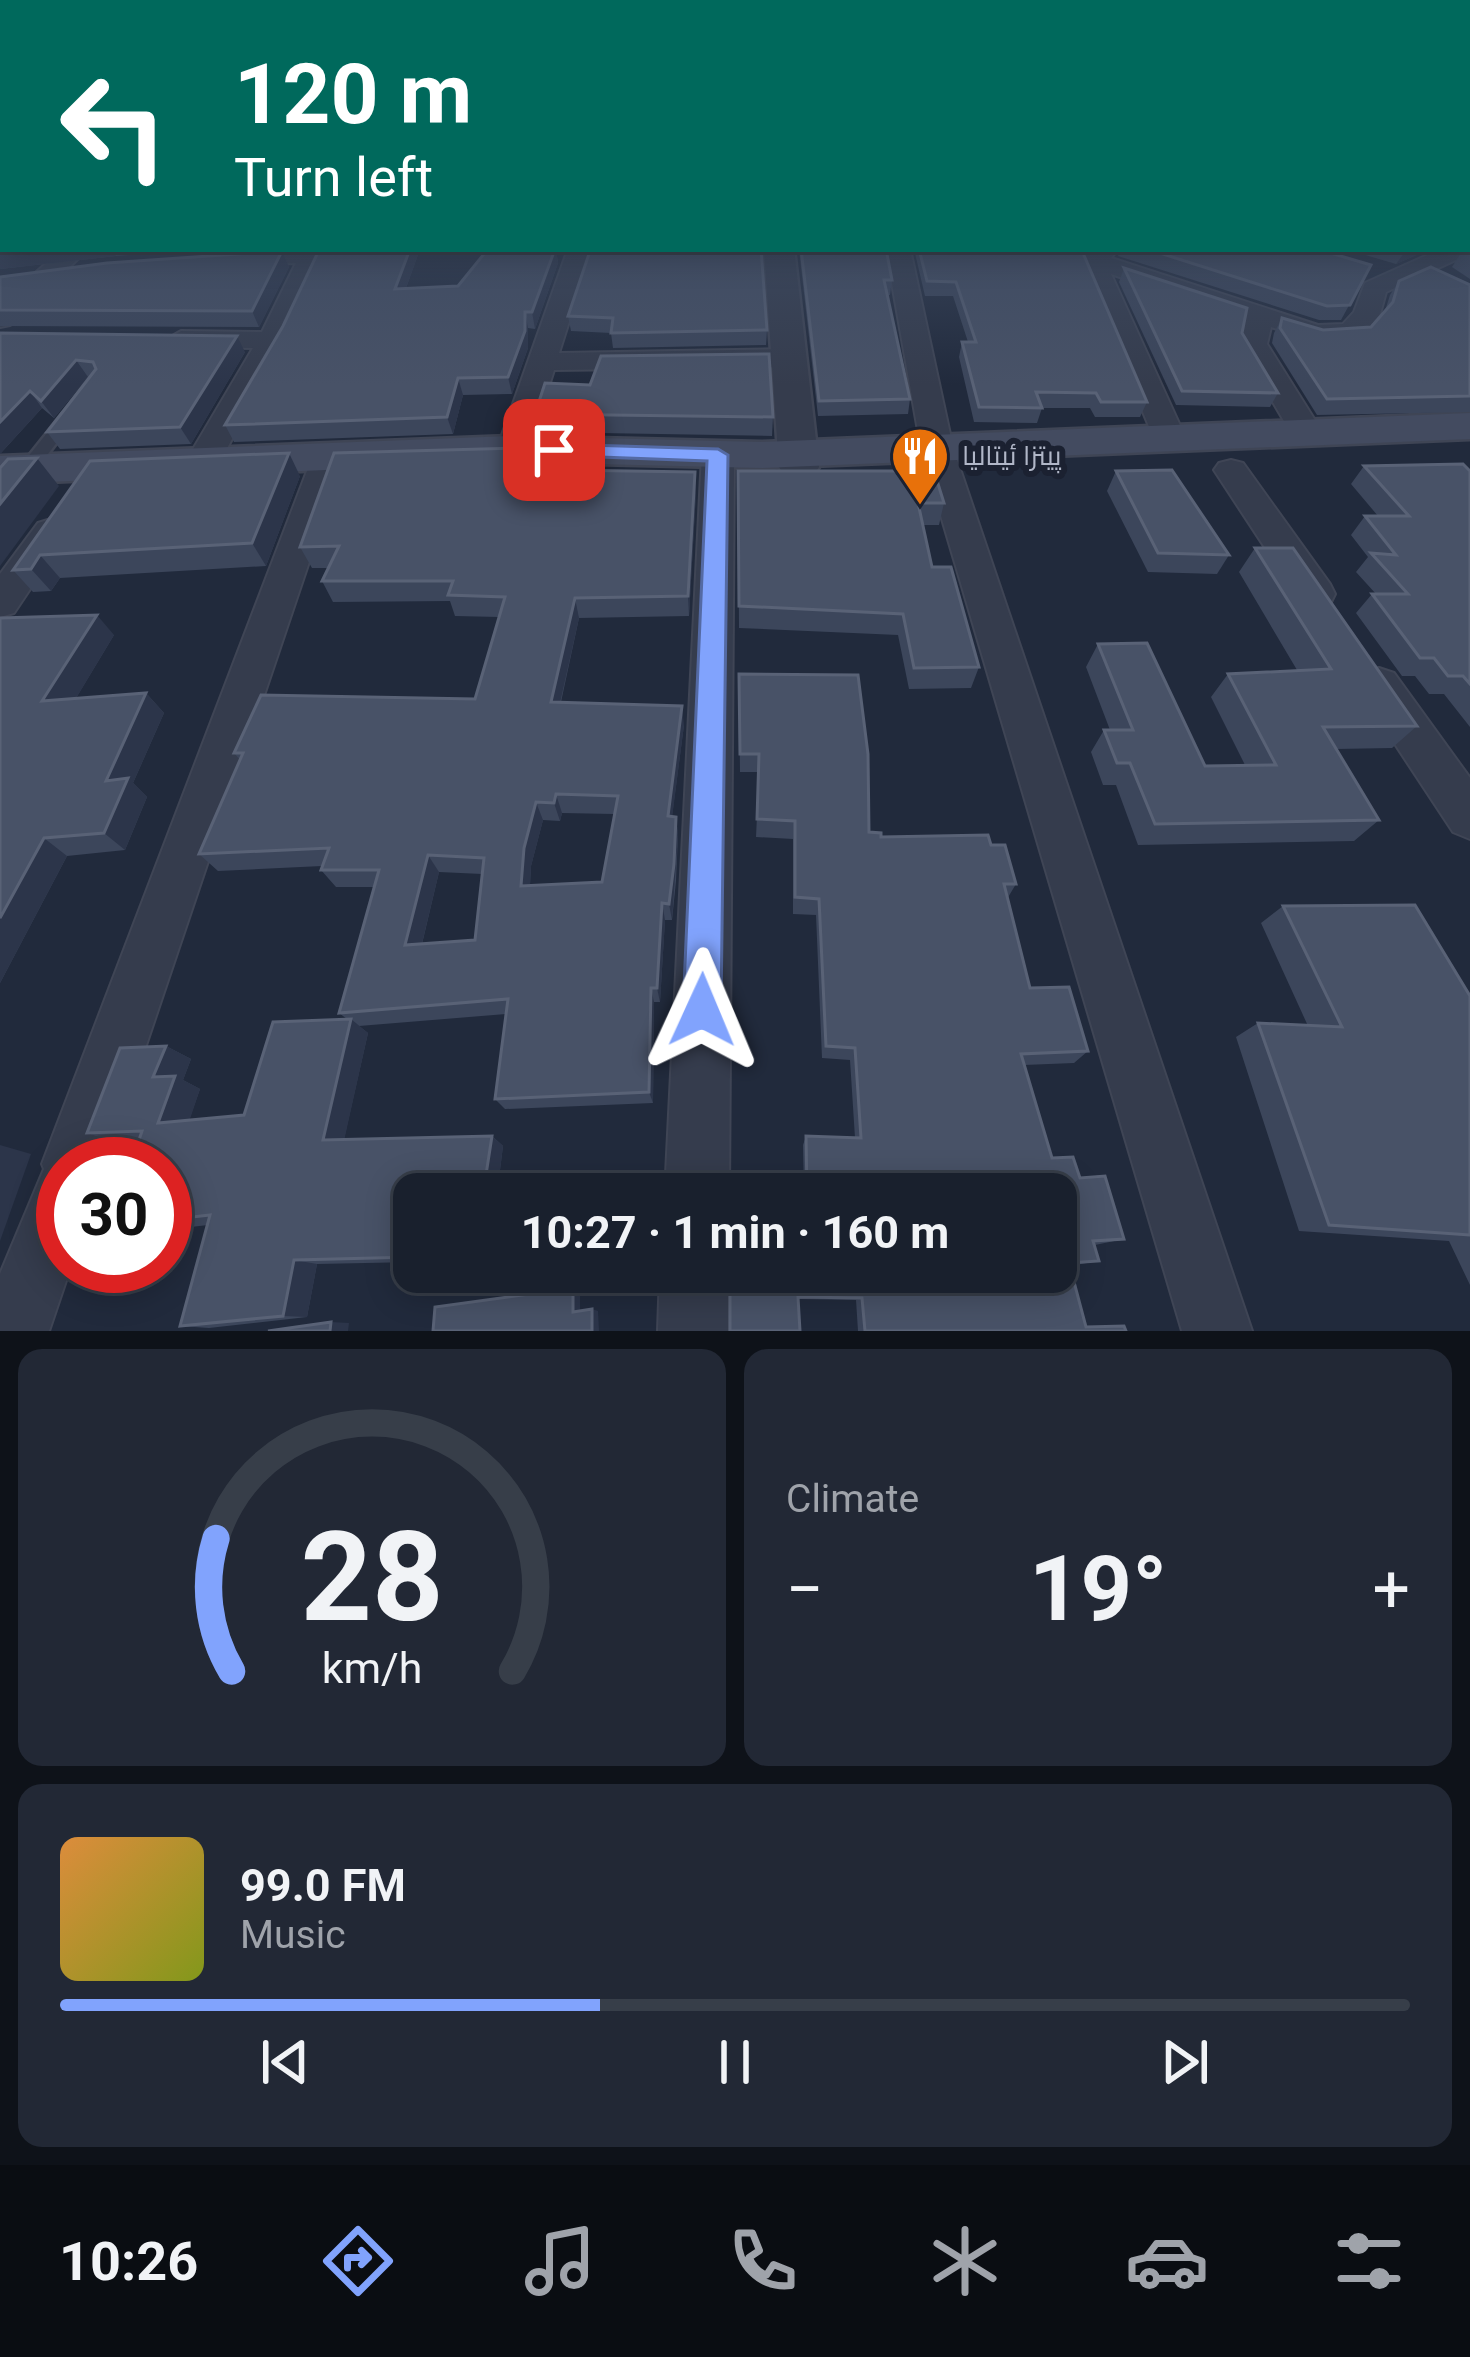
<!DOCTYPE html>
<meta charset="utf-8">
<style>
body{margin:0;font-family:Roboto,Cairo,sans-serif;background:#222835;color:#f1f3f6;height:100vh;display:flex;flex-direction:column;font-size:45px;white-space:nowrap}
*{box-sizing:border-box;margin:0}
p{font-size:39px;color:#9fa3aa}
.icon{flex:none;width:66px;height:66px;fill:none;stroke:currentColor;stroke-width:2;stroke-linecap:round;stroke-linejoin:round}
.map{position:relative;height:1331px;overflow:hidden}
.sheet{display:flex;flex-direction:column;gap:18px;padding:18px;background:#0e1219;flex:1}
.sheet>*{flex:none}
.banner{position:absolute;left:0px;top:0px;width:1470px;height:252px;box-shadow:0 6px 30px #0003,0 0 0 3px #373e49;background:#00695c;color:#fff;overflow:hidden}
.speed{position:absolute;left:36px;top:1137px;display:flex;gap:24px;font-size:60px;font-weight:700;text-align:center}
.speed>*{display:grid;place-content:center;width:156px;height:156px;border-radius:50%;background:#19202d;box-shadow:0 6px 30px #0003,0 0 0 3px #373e49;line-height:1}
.speed .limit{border:18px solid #d22;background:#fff;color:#111}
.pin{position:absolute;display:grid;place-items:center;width:102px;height:102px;color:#fff;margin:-51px;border-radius:24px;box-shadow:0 6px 18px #0006}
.me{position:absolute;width:132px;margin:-66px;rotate:1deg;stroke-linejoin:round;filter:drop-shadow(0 0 9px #0008)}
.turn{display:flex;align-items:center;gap:42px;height:252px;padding:0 36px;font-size:54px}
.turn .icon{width:156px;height:156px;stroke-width:2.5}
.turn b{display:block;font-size:84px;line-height:102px}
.big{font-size:90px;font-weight:700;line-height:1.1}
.sheet .tile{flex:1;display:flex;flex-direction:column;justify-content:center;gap:18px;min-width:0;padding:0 42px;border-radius:24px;background:#222835}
.sheet .dial{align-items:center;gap:0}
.dial svg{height:312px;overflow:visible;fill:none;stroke:#373e49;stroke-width:7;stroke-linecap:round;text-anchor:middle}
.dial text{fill:#f1f3f6;stroke:none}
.song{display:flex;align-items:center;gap:36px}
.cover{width:144px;height:144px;border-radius:18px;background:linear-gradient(135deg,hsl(30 70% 55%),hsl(70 70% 35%))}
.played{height:12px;border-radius:6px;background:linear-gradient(90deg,#81a3fd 40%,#373e49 40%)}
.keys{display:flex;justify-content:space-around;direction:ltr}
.heat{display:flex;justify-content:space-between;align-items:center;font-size:66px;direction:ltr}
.sheet .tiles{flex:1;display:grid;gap:18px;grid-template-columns:1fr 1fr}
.tile:last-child{grid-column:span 2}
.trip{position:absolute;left:393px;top:1173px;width:684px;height:120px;border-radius:24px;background:#19202d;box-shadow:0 6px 30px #0003,0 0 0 3px #373e49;font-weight:700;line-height:120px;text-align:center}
.menu{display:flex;height:192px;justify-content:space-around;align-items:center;background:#0a0d12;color:#9fa3aa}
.menu .icon{width:84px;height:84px}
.menu .on{color:#81a3fd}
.menu b{font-size:54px;color:#f1f3f6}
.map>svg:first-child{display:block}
</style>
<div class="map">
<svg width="1470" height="1331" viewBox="0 0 1470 1331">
<rect width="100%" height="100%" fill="#212a3c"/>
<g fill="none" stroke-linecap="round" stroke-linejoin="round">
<defs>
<path id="service" d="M 69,411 L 77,416 L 35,471 L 23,471 L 23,463 L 63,413 Z"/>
<g id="minor">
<path d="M 1467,243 L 1469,254 L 1386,292 L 1380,314 L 1361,338 L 1316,341 L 1271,327 L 1267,344 L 1323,433 L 1307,443 L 1291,433 L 1239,344 L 1246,319 L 1111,274 L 1187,441 L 1171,451 L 1155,441 L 1082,264 L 1048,249 L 1118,249 L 1111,258 L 1318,325 L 1343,324 L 1354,312 L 1365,283 L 1441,249 L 1467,249 Z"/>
<path d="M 62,249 L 88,249 L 10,325 L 0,327 L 0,305 Z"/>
<path d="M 282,249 L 404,249 L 392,256 L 322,261 L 286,340 L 220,461 L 215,468 L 191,468 L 186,461 L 253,348 L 181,347 L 167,339 L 181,331 L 262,332 L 296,263 L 225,267 L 213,260 L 225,253 Z"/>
<path d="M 568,249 L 592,249 L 559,353 L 789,349 L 803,358 L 789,367 L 554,370 L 529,449 L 525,456 L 501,456 L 497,449 Z"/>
<path d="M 886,249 L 910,249 L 953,448 L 1252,1331 L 1182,1331 L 921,448 Z"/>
<path d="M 718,445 L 734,455 L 729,1194 L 665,1194 L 702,455 Z"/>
<path d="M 328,448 L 344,458 L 106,1164 L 63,1164 L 63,1266 L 71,1266 L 49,1331 L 0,1331 L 0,1274 L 44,1169 L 42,1164 L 312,458 Z"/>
<path d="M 1231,460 L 1243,463 L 1330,584 L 1335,594 L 1330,604 L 1316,608 L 1302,604 L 1214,470 L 1219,463 Z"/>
<path d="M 51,519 L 64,523 L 69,531 L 14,613 L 0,617 L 0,574 L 38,523 Z"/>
<path d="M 1379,668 L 1394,673 L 1470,778 L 1470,839 L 1453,832 L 1364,697 L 1358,685 L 1364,673 Z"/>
<path d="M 660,1272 L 728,1272 L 728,1331 L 658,1331 Z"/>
</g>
<path id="tertiary" d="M 764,249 L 794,249 L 819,467 L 813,476 L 799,479 L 785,476 L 779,467 Z"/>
<path id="secondary" d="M 1470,413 L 1470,439 L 762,468 L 513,462 L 0,484 L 0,456 L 513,436 L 762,442 Z"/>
</defs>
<use href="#service" stroke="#3f4555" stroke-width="5"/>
<use href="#minor" stroke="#3f4555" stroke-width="4"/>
<use href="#tertiary" stroke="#3f4555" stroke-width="5"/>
<use href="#secondary" stroke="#3f4555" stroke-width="5"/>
<use href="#service" fill="#353c4d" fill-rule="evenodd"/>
<use href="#minor" fill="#353c4d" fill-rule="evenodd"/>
<use href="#tertiary" fill="#353c4d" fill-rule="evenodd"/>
<use href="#secondary" fill="#434b60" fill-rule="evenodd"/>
</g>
<g fill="#3c465b" fill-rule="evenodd">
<path d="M 0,198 L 3,249 L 213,249 L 116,256 L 0,269 Z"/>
<path d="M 420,249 L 406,288 L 458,286 L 556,249 L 558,263 L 535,329 L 528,328 L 528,348 L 512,394 L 463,395 L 453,434 L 234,442 L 225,425 Z"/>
<path d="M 799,249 L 886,249 L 892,280 L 890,295 L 887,295 L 910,399 L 908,414 L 818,416 Z"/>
<path d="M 914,249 L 1073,249 L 1147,402 L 1140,417 L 1095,417 L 1090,408 L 1042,408 L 1037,423 L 974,422 L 959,357 L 962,342 L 968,342 L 953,296 L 925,296 Z"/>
<path d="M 1121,249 L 1317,249 L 1371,265 L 1341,320 L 1319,320 L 1118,256 Z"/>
<path d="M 1345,249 L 1430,249 L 1396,264 Z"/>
<path d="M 1470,249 L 1470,279 L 1452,267 L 1461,253 Z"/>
<path d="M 636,250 L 767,330 L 766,345 L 613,348 L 611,333 L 571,331 L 568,316 Z"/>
<path d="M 282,251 L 289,267 L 259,327 L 0,326 L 0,277 Z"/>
<path d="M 1124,268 L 1242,333 L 1278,393 L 1270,407 L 1176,405 L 1119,282 Z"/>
<path d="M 1399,281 L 1470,285 L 1470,412 L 1317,415 L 1272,343 L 1274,333 L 1282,318 L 1323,330 L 1371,327 L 1385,311 L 1390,295 Z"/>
<path d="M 0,333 L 245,352 L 191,444 L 60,449 L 47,432 L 89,377 L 88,377 L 54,418 L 42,408 L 0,454 Z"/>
<path d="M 535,414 L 773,417 L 772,436 L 539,432 Z"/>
<path d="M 90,461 L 300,476 L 266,566 L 60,578 L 51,591 L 33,592 L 13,570 Z"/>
<path d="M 1364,466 L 1470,471 L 1470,727 L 1444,694 L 1429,694 L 1415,676 L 1402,676 L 1356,613 L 1372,594 L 1376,594 L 1356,572 L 1368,557 L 1351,535 L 1365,516 L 1378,516 L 1351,484 Z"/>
<path d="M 565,470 L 696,492 L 689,616 L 579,618 L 561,702 L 684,725 L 672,816 L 676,817 L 678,835 L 676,881 L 672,920 L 665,920 L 660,1002 L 654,1002 L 653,1103 L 505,1109 L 495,1099 L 506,1014 L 359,1026 L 368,1033 L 344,1139 L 492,1136 L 503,1146 L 497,1194 L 414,1194 L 414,1262 L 317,1264 L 307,1317 L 209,1328 L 180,1326 L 208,1225 L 165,1230 L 165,1164 L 138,1142 L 118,1143 L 87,1133 L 166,1046 L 191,1059 L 183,1080 L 200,1089 L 189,1120 L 244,1115 L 347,1019 L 339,1013 L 375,887 L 336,887 L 321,870 L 322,866 L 218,871 L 199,854 L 240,760 L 234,753 L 475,699 L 499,617 L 455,616 L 450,601 L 333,602 L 322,581 L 328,568 L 312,568 L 300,547 ZM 562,813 L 614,814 L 602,882 L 530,885 L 531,866 L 543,820 L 560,821 ZM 439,872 L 482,874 L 475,940 L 422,944 Z"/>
<path d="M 738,471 L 944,503 L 939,525 L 922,525 L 932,567 L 979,667 L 971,688 L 909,689 L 898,635 L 739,628 Z"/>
<path d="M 1116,471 L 1229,555 L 1217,574 L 1148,572 L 1107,491 Z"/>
<path d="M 1255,548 L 1417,726 L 1392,748 L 1336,749 L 1379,820 L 1354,841 L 1138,845 L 1116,785 L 1103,785 L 1091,752 L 1104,730 L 1110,730 L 1086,667 L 1098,644 L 1205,766 L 1245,765 L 1211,697 L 1228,674 L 1297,670 L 1239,572 Z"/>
<path d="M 0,618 L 114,635 L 76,698 L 146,693 L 164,713 L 133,783 L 147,797 L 125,850 L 67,856 L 0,983 Z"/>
<path d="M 739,674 L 869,832 L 881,837 L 991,845 L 1016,884 L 1007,899 L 1030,988 L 1088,1051 L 1074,1063 L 1024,1065 L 1052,1158 L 1080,1178 L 1124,1239 L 1095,1245 L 1099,1261 L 1069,1266 L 1086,1327 L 1126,1331 L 858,1331 L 856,1300 L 798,1299 L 730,1272 L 1056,1272 L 1056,1194 L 804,1194 L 803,1145 L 806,1136 L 855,1138 L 850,1060 L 822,1058 L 816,915 L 793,914 L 793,839 L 756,837 L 759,772 L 740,772 Z"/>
<path d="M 1283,906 L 1470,996 L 1470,1285 L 1449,1241 L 1299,1231 L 1236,1037 L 1258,1023 L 1308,1026 L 1261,923 Z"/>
</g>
<g fill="#2c354a">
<path d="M 31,249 L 112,249 L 116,256 L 0,269 L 0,253 Z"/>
<path d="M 410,249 L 420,249 L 400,305 L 395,289 Z"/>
<path d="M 556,249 L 558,263 L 535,329 L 532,312 Z"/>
<path d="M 1407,249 L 1430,249 L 1396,264 Z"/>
<path d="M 282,251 L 289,267 L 259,327 L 252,311 Z"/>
<path d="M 525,312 L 528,328 L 528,348 L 512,394 L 508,377 Z"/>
<path d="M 237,336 L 245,352 L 191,444 L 180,427 Z"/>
<path d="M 76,360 L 88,377 L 54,418 L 41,401 Z"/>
<path d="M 458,378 L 463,395 L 453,434 L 447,417 Z"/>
<path d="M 30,391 L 42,408 L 0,454 L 0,422 Z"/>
<path d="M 289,453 L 300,476 L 266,566 L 252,543 Z"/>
<path d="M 37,458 L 59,486 L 0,566 L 0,504 Z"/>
<path d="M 695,472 L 696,492 L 689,616 L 688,596 Z"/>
<path d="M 40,555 L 60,578 L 51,591 L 31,569 Z"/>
<path d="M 575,598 L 579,618 L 556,721 L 551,702 Z"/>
<path d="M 97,615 L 114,635 L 63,720 L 42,701 Z"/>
<path d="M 146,693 L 164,713 L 133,783 L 147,797 L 125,850 L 104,833 L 106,781 Z"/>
<path d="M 682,706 L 684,725 L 670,834 L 668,816 Z"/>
<path d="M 556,794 L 562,813 L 560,821 L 554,803 Z"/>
<path d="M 536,802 L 543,820 L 531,866 L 529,902 L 521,886 L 524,848 Z"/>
<path d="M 676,817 L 678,835 L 672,920 L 669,904 Z"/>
<path d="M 44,838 L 67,856 L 0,983 L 0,918 Z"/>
<path d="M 428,855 L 439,872 L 418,960 L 405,945 Z"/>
<path d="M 662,903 L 665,920 L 660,1002 L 657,988 Z"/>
<path d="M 651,988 L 654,1002 L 653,1103 L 649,1092 Z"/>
<path d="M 351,1019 L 368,1033 L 342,1150 L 323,1140 Z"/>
<path d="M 166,1046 L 191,1059 L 183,1080 L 200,1089 L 185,1134 L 158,1123 L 153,1077 Z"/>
<path d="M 492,1136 L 503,1146 L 497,1194 L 483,1194 Z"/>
<path d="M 0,1145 L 31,1154 L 0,1241 Z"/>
<path d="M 294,1260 L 317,1264 L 307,1317 L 283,1316 Z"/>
<path d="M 573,1288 L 580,1290 L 580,1314 L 573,1312 Z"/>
<path d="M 592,1309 L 598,1311 L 599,1331 L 592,1331 Z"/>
<path d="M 331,1322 L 349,1323 L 348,1331 L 330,1331 Z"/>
</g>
<g fill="#485267" stroke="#596276" stroke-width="3" fill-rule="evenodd">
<path d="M 0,198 L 3,198 L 3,249 L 31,249 L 0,253 Z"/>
<rect x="1467" y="198" width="3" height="33"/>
<path d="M 410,249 L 395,289 L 458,286 L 488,249 L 555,249 L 532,312 L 525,312 L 525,331 L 508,377 L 458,378 L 447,417 L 225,425 L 283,326 L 319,250 Z"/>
<path d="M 636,249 L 761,249 L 767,330 L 611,333 L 613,318 L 568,316 L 590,251 Z"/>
<path d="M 801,249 L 886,249 L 892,280 L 884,280 L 910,399 L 819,401 Z"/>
<path d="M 919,249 L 1073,249 L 1083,253 L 1147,402 L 1101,402 L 1096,393 L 1036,392 L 1042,408 L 979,407 L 962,342 L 976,342 L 956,282 L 927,281 Z"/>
<path d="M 1147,249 L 1317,249 L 1371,265 L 1350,305 L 1327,306 Z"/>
<path d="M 282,251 L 252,311 L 0,310 L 0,277 L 107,263 Z"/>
<path d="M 1431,267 L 1470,285 L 1470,396 L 1327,399 L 1280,328 L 1282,318 L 1323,330 L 1371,327 L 1393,302 L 1399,281 Z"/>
<path d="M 1124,268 L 1247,308 L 1242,333 L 1278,393 L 1182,391 Z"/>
<path d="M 0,333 L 237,336 L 180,427 L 47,432 L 96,369 L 93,362 L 76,360 L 41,401 L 30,391 L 0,422 Z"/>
<path d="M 769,354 L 773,417 L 535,414 L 545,383 L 590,385 L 601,356 Z"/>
<path d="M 561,447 L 561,470 L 695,472 L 688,596 L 575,598 L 551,702 L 682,706 L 668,816 L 676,817 L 674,864 L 669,904 L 662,903 L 657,988 L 651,988 L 649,1092 L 495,1099 L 508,999 L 339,1013 L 379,870 L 321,870 L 329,848 L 199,854 L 243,753 L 234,753 L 261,695 L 475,699 L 505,597 L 448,595 L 453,581 L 322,581 L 339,546 L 300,547 L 334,453 ZM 556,794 L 618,796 L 602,882 L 521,886 L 524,848 L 536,802 L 554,803 ZM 428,855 L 484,858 L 475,940 L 405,945 Z"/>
<path d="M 289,453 L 252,543 L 40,555 L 31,569 L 13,570 L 90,461 Z"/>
<path d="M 37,458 L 0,504 L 0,468 L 8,459 Z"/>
<path d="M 1463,464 L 1470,471 L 1470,684 L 1463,676 L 1448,676 L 1434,658 L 1420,658 L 1372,594 L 1408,594 L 1371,553 L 1396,555 L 1365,516 L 1409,516 L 1364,466 Z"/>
<path d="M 1172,470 L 1229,555 L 1158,553 L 1116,471 Z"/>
<path d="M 738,471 L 934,471 L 944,503 L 918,503 L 932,567 L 951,567 L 979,667 L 914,668 L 903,614 L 739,606 Z"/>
<path d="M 1255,548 L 1293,548 L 1417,726 L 1323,727 L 1379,820 L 1155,824 L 1130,763 L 1117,763 L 1104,730 L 1133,730 L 1098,644 L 1147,643 L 1205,766 L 1276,765 L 1228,674 L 1331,669 Z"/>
<path d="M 97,615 L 42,701 L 146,693 L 106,781 L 128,778 L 104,833 L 44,838 L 0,918 L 0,618 Z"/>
<path d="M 739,674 L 858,675 L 868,754 L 869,832 L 881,833 L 881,837 L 988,835 L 991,845 L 1005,845 L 1016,884 L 1004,884 L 1030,988 L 1069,987 L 1088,1051 L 1021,1054 L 1052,1158 L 1073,1157 L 1080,1178 L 1105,1176 L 1124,1239 L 1093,1241 L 1099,1261 L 1069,1263 L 1086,1327 L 1124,1326 L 1126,1331 L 865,1331 L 862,1298 L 798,1297 L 800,1331 L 730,1331 L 730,1272 L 1056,1272 L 1056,1194 L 807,1194 L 806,1136 L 861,1138 L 855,1048 L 826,1046 L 819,899 L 795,897 L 795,821 L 757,819 L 759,754 L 740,754 Z"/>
<path d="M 1415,905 L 1470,996 L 1470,1235 L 1329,1225 L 1258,1023 L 1342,1027 L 1283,906 Z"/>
<path d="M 351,1019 L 323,1140 L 492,1136 L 483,1194 L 414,1194 L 414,1257 L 294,1260 L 283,1316 L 180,1326 L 210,1215 L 165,1220 L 165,1164 L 131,1164 L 142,1131 L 87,1133 L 120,1048 L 166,1046 L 153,1077 L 175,1076 L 158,1123 L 244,1115 L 273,1022 Z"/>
<path d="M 573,1288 L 573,1312 L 592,1309 L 592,1331 L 433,1331 L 435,1307 Z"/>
<path d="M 331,1322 L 330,1331 L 268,1331 Z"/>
</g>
<linearGradient id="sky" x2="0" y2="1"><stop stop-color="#121721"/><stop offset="0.51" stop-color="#3d4a61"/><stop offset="1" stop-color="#3d4a61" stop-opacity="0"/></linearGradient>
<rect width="1470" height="385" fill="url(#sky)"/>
<path fill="#81a3fd" stroke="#546aa4" stroke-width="3" d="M 554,444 L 718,449 L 728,455 L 721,1010 L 715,1023 L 702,1028 L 689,1023 L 683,1010 L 707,461 L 546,455 L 543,450 Z"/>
<defs>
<symbol id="restaurant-pin" viewBox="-11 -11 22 30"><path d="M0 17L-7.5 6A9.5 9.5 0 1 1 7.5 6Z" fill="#e8710a" stroke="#1b2131"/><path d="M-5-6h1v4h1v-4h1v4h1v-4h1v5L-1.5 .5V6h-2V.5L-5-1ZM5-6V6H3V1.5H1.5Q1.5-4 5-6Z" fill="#fff"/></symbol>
</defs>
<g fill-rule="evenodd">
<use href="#restaurant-pin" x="887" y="423" width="66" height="90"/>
</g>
<g text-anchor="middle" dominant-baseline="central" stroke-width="12" stroke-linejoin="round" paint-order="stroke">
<g font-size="27" fill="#b1b7c8" stroke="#1b2131" text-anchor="start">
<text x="962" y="456">پیتزا ئیتالیا</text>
</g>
</g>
</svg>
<div class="speed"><div class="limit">30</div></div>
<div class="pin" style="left:554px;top:450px;background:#d93025"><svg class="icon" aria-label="arrive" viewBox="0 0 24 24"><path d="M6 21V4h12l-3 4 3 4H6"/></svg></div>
<svg class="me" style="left:702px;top:1010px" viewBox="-20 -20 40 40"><path d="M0-17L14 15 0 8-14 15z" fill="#81a3fd" stroke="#fff" stroke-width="4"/></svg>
<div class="trip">10:27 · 1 min · 160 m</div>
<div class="banner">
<div class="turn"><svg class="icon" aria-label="left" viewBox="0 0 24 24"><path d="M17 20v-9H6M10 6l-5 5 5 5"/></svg><div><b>120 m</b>Turn left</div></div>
</div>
</div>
<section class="sheet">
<div class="tiles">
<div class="tile dial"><svg viewBox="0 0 100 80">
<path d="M14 69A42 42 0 1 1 86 69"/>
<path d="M14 69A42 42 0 0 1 10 35" stroke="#81a3fd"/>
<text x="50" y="56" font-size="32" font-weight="700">28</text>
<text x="50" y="72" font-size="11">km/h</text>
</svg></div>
<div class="tile"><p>Climate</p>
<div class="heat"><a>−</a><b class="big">19°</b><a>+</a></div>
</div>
<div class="tile">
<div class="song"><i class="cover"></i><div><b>99.0 FM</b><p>Music</p></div></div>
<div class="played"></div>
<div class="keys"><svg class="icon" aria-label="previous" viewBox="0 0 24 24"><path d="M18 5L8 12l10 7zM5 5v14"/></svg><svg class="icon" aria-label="pause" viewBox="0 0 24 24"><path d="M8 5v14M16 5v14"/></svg><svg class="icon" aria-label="next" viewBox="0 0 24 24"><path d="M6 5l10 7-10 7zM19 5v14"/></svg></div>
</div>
</div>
</section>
<nav class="menu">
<b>10:26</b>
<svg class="icon on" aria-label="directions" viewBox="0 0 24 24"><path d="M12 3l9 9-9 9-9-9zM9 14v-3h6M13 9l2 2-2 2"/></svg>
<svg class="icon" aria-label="music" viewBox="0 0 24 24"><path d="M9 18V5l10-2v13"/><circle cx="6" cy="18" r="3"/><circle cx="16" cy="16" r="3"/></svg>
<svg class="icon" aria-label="phone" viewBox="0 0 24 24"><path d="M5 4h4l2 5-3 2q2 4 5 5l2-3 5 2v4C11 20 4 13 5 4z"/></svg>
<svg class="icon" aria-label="climate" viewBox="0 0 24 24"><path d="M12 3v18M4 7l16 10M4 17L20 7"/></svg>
<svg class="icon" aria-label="car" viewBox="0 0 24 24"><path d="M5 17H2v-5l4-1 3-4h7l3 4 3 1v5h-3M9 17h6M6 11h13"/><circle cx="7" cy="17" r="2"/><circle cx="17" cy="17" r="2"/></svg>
<svg class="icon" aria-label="filters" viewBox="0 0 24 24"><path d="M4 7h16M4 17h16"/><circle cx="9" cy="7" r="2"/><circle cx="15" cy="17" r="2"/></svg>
</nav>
